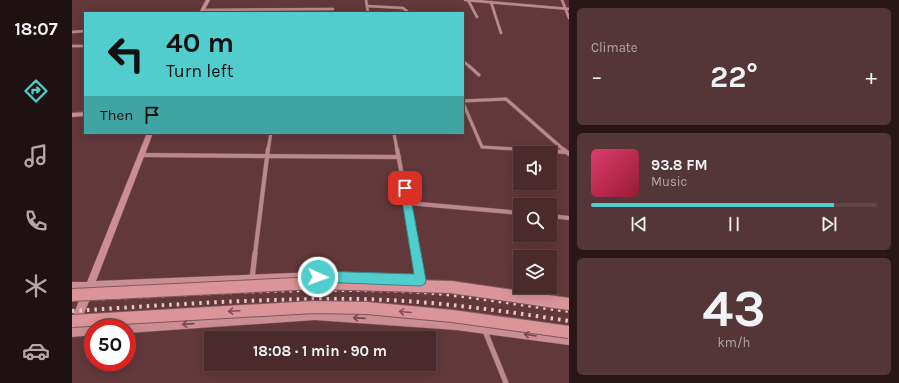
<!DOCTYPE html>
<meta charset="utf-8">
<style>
body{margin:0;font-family:Karla,sans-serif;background:#543638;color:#f1f3f6;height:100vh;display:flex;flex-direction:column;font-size:15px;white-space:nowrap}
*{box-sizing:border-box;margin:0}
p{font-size:13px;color:#b2a7a9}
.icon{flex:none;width:22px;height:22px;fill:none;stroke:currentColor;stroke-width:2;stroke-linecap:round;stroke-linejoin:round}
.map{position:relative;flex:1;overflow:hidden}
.side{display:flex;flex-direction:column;gap:8px;padding:8px;background:#291718;width:330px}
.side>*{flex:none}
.banner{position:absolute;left:12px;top:12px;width:380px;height:122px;border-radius:0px;box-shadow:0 2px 10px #0003,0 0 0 1px #614648;background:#52cdcd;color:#111;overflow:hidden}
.fabs{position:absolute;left:441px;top:146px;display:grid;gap:8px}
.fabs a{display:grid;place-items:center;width:44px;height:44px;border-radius:0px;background:#4a2a2c;box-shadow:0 2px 10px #0003,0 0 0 1px #614648;font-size:20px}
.speed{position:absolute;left:12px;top:319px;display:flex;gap:8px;font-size:20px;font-weight:700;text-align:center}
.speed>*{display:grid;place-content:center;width:52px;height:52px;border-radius:50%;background:#4a2a2c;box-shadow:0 2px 10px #0003,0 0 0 1px #614648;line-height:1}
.speed .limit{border:6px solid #d22;background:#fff;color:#111}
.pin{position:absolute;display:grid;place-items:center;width:34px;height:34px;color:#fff;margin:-17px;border-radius:8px;box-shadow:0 2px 6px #0006}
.me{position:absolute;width:44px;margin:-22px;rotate:92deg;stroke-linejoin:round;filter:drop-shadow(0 0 3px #0008)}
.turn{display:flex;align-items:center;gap:14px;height:84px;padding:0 16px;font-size:18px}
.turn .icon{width:52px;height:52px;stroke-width:2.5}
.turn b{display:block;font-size:28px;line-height:34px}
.then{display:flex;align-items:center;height:38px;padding:0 16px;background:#0003;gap:8px;font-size:15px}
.big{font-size:30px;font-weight:700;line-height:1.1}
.side .card{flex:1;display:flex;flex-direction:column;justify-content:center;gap:6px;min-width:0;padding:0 14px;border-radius:6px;background:#543638}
.side .dial{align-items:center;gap:0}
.dial b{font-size:52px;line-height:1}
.song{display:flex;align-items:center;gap:12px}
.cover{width:48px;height:48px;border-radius:6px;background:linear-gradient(135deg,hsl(340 70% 55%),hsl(350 70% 35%))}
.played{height:4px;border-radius:2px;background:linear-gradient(90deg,#52cdcd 85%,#614648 85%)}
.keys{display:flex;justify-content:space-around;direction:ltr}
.heat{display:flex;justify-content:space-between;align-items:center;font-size:22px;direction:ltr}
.trip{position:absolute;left:132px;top:331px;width:232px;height:40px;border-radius:0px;background:#4a2a2c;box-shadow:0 2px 10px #0003,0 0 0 1px #614648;font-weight:700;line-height:40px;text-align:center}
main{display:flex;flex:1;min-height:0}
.tab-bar{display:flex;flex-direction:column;width:72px;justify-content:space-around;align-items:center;background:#1e1112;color:#b2a7a9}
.tab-bar .icon{width:28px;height:28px}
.tab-bar .on{color:#52cdcd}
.tab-bar b{font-size:18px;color:#f1f3f6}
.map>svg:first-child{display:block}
</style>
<main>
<nav class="tab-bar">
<b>18:07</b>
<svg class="icon on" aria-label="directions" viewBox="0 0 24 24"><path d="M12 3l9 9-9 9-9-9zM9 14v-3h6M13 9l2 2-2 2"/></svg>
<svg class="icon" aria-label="music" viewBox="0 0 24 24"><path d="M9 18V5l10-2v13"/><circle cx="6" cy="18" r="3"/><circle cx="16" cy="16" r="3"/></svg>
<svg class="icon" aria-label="phone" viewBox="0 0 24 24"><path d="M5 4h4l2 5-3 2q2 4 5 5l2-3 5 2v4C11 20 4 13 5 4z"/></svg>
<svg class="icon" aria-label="climate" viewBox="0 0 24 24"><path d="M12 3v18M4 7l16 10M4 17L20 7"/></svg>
<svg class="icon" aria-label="car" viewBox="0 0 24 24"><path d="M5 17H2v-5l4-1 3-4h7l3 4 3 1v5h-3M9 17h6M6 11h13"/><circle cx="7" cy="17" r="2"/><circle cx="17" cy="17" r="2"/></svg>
</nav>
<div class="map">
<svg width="497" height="383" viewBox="0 0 497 383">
<rect width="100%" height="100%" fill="#63383b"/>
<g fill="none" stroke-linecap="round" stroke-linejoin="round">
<defs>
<g id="street-far3">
<path d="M 294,0 L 296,13"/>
<path d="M 393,0 L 497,9"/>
<path d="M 396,0 L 405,17"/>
<path d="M 490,0 L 497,18"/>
<path d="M 419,2 L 429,33"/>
<path d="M 295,6 L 331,8 L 337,13"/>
<path d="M 131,10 L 261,9"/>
<path d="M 0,32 L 13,31"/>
<path d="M 0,46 L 13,46"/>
<path d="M 391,61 L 398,67"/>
</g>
<g id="street-far2">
<path d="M 397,66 L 407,75"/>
<path d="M 391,101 L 434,99 L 492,150"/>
<path d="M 391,103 L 410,147 L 459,150"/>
<path d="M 322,133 L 325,150"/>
<path d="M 196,150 L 199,133"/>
</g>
<g id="street-far1">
<path d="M 325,149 L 345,254"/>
<path d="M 442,149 L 494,152"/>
<path d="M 491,149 L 497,154"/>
<path d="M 69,155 L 327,157"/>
<path d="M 336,203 L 448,213"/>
<path d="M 478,216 L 497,218"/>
<path d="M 183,254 L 196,149"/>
</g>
<g id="street">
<path d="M 344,253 L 349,280"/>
<path d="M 180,279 L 183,253"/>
<path d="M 413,331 L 434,383"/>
</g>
<g id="secondary">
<path d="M 134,0 L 138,0 L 131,13 L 127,13 Z"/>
<path d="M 13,112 L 13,116 L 0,117 L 0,113 Z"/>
<path d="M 75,133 L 81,133 L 24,281 L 246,272 L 307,274 L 310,276 L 312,279 L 310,282 L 307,284 L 246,282 L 21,291 L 7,326 L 21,325 L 25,328 L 21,328 L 21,335 L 0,337 L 0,318 L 11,291 L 0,292 L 0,282 L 15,282 Z"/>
<path d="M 243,310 L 384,320 L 497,335 L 497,345 L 384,330 L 243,320 L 55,333 L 55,328 L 50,328 L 51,324 L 55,323 Z"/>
</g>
</defs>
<use href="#street-far3" stroke="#7d585b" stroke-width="3"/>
<use href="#street-far2" stroke="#7d585b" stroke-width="4"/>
<use href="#street-far1" stroke="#7d585b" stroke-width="5"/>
<use href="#street" stroke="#7d585b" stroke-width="6"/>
<use href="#secondary" stroke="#7d585b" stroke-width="1"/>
<use href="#street-far3" stroke="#bb898c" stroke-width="2.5"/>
<use href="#street-far2" stroke="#bb898c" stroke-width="3"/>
<use href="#street-far1" stroke="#bb898c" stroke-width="4"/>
<use href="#street" stroke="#bb898c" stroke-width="5"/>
<use href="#secondary" fill="#cb8e92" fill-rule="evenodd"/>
<g stroke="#e6c8c9" stroke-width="4" stroke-dasharray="2.5 5" stroke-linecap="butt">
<path d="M 0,300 C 110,295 219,287 329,291 C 385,293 441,304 497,311"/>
<path d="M 0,311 C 94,305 189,298 284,299 C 355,300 426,310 497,321"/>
</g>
<defs>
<g id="primary-bridge">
<path d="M 0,295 L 244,283 L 379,287 L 497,304"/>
<path d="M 0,321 L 242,307 L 295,308 L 380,316 L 497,332"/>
</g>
</defs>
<use href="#primary-bridge" stroke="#7d585b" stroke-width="14" stroke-linecap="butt"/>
<use href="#primary-bridge" stroke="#db9498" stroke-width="12"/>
</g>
<defs><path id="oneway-shaft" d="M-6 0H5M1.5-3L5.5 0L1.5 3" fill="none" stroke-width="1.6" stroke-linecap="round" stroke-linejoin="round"/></defs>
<g stroke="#814f52">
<use href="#oneway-shaft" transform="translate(162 311) rotate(177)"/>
<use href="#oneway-shaft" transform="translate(333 312) rotate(-175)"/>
</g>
<g stroke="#78494c">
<use href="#oneway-shaft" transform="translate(287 318) rotate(-176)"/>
<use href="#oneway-shaft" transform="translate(116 324) rotate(176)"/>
<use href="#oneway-shaft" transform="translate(458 335) rotate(-172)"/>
</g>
<path fill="#52cdcd" stroke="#358585" d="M 333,184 L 336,185 L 337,188 L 354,280 L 353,284 L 349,286 L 246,282 L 242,280 L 241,277 L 242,273 L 246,271 L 342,274 L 328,188 L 330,185 Z"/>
</svg>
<div class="fabs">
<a><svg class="icon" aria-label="sound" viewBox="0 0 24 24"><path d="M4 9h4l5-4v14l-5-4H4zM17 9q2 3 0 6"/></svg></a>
<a><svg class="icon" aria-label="search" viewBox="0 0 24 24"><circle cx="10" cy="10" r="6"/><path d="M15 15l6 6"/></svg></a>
<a><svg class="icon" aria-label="layers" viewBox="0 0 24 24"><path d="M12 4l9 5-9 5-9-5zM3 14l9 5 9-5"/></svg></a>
</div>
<div class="speed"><div class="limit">50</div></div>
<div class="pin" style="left:333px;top:188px;background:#d93025"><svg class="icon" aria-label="arrive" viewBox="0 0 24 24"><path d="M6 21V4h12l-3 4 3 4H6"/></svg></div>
<svg class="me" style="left:246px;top:277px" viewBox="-20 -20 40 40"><circle r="17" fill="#52cdcd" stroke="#fff" stroke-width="3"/><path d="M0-11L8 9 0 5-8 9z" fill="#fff"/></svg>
<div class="trip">18:08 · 1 min · 90 m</div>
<div class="banner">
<div class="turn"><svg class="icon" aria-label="left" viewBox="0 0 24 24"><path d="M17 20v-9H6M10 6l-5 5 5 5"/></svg><div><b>40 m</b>Turn left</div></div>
<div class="then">Then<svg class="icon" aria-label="arrive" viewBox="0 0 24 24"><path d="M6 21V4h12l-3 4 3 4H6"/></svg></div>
</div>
</div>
<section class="side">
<div class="card"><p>Climate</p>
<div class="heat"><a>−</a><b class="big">22°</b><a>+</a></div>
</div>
<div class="card">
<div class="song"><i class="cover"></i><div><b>93.8 FM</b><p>Music</p></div></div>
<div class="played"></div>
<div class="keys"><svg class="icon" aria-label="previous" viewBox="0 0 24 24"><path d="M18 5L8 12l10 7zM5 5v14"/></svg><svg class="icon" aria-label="pause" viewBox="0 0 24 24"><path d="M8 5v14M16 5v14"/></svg><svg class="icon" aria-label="next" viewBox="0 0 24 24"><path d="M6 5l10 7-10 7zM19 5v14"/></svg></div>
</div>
<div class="card dial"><b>43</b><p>km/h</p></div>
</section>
</main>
